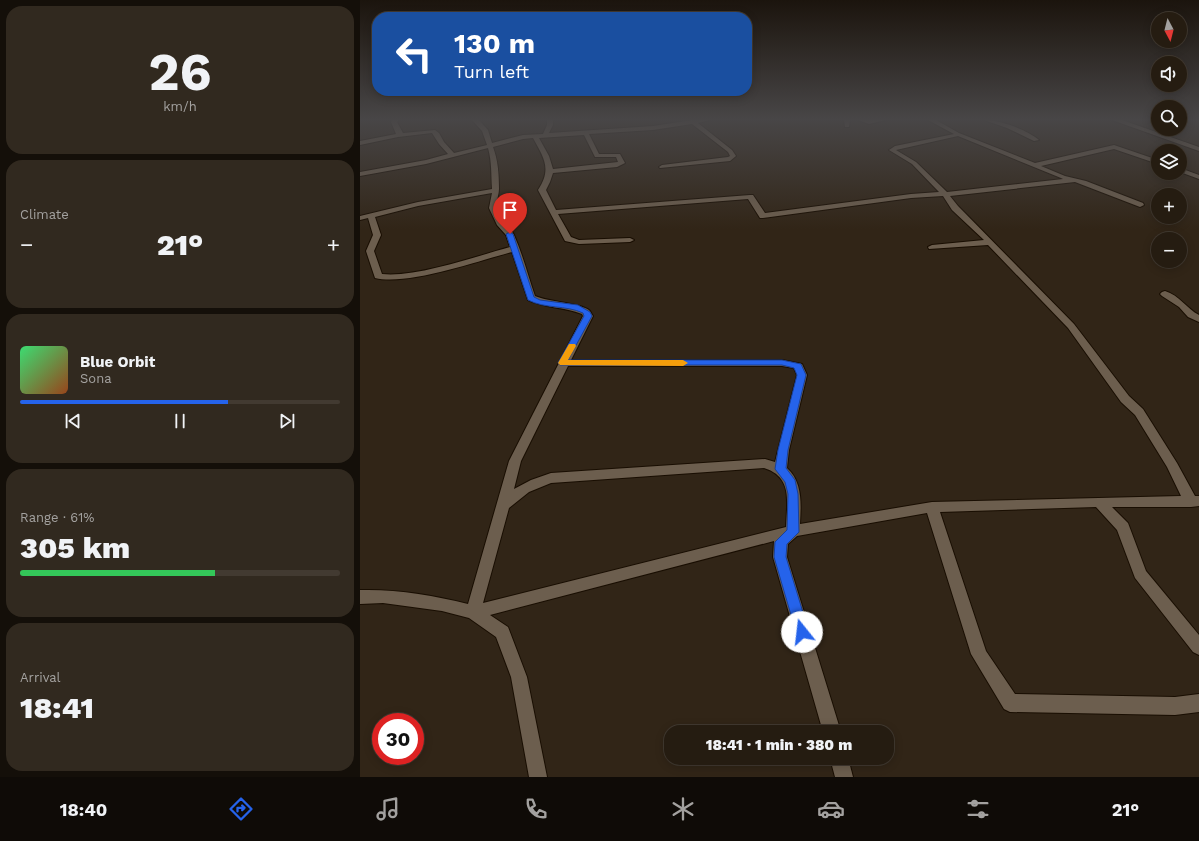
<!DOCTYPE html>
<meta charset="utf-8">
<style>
body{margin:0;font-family:"Work Sans",sans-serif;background:#31291f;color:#f1f3f6;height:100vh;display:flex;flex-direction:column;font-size:15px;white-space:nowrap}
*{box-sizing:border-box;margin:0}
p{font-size:13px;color:#a3a19f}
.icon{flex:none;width:22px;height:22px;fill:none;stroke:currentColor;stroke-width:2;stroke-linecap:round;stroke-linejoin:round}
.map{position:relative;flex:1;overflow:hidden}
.sheet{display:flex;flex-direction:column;gap:6px;padding:6px;background:#140f09;width:360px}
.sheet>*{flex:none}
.top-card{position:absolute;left:12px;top:12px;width:380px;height:84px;border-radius:16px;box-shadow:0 2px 10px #0003,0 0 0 1px #423a31;background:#1a4fa0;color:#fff;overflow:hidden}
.needle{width:26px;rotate:173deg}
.controls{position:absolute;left:791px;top:12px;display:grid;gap:8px}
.controls a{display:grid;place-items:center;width:36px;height:36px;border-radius:50%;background:#251c11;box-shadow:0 2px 10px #0003,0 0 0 1px #423a31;font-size:20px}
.speed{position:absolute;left:12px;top:713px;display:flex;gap:8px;font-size:20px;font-weight:700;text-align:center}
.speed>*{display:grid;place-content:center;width:52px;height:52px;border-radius:50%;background:#251c11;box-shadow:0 2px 10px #0003,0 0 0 1px #423a31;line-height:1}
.speed .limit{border:6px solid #d22;background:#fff;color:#111}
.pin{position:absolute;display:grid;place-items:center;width:34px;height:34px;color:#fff;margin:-41px -17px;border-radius:50% 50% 50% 0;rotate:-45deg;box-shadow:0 0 4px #0007}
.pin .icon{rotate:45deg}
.me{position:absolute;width:44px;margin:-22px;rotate:344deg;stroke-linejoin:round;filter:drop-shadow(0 0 3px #0008)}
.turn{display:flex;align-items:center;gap:14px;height:84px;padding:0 16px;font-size:18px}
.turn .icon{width:52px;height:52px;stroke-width:2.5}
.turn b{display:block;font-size:28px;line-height:34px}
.big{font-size:30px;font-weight:800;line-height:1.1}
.sheet .widget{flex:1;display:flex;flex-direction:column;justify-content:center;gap:6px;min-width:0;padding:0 14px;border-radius:16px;background:#31291f}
.sheet .dial{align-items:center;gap:0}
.dial b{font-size:52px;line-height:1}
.song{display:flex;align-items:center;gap:12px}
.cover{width:48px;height:48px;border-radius:6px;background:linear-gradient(135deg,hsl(140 70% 55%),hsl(20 70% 35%))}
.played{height:4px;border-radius:2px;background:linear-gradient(90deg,#2563eb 65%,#423a31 65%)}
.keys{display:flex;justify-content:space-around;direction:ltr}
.heat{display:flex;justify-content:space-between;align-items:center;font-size:22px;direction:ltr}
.charge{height:6px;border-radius:3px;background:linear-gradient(90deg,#34c759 61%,#423a31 0)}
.trip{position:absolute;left:304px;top:725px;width:230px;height:40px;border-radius:16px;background:#251c11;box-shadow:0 2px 10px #0003,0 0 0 1px #423a31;font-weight:800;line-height:40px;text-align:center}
.tab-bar{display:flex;height:64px;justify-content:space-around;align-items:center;background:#0f0b07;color:#a3a19f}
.tab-bar .icon{width:28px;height:28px}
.tab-bar .current{color:#2563eb}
.tab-bar b{font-size:18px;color:#f1f3f6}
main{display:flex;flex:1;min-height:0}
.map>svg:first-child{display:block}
</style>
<main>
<section class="sheet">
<div class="widget dial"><b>26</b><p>km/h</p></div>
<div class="widget"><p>Climate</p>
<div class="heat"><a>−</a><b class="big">21°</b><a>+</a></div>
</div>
<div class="widget">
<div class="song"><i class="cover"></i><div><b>Blue Orbit</b><p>Sona</p></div></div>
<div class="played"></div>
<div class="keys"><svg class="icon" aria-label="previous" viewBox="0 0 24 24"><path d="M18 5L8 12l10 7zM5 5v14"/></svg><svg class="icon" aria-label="pause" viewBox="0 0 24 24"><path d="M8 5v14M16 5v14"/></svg><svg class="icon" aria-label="next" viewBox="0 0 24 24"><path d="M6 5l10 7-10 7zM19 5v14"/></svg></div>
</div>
<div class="widget"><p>Range · 61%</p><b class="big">305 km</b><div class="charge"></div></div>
<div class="widget"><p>Arrival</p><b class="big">18:41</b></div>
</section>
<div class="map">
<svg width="839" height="777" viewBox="0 0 839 777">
<rect width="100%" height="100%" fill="#312517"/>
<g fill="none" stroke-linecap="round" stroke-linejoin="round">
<defs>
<g id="minor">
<path d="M 32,120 L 39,120 L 37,122 L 43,133 L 75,130 L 79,133 L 84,142 L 94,153 L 127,145 L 122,131 L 112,120 L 119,120 L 128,130 L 132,143 L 163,135 L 183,134 L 187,125 L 187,120 L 193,120 L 193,125 L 189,133 L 293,126 L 332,120 L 350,120 L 338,123 L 372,150 L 376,156 L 370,161 L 300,168 L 299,167 L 302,165 L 368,157 L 370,156 L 368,152 L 332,124 L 293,130 L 229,134 L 239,154 L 260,154 L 265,163 L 257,167 L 193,173 L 190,182 L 186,190 L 196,210 L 390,195 L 393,195 L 405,213 L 551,194 L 579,192 L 552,164 L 529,150 L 535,146 L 594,134 L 568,120 L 576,120 L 599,133 L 675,163 L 754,145 L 798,160 L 798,164 L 754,149 L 681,166 L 705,176 L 726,181 L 783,203 L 784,205 L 780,207 L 715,182 L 590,196 L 598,206 L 714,324 L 769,396 L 783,409 L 817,463 L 835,496 L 839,496 L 839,506 L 831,507 L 752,507 L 768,523 L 786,571 L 839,635 L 839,655 L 833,652 L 775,578 L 757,530 L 736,507 L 580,512 L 626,651 L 655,694 L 815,697 L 839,694 L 839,712 L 815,715 L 650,712 L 644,709 L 611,654 L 567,513 L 437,536 L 428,544 L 427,557 L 481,732 L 463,732 L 413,557 L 414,541 L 130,615 L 148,627 L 167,677 L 187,777 L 169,777 L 151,677 L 136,637 L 109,618 L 82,611 L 23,603 L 0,604 L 0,590 C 36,589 73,595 108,604 L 149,461 L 223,316 L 222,314 C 205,307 185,308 168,300 L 152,252 C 118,261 47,286 15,278 L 6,251 L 13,235 L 8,218 L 0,220 L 0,216 L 58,202 L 132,189 C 131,174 132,162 128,148 L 66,164 L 0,176 L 0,172 L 66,160 L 88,154 L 79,144 L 72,133 L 38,137 L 0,145 L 0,141 L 36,134 L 31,122 ZM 224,135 L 235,157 L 256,157 L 258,162 L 193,169 L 189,156 L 179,138 ZM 598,136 L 701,178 L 703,179 L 587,192 L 556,162 L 536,150 ZM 173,138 C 184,158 192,169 178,190 L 205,241 L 219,244 L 270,242 L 274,240 L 270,238 L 219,240 L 211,237 L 198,214 L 388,199 L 400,218 L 403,218 L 551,198 L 583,196 L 592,210 L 624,240 L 572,245 L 568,247 L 569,249 L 628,245 L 708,328 L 761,402 L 775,415 L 807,467 L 821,496 L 572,502 L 440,524 C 441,505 443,482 427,468 L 429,450 L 447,375 L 442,364 L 422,360 L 211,360 L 233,316 C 232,315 230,311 230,311 C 222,303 188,302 175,296 C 168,276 163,255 154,235 C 150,226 139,220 137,207 C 136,200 139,195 139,189 C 139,174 138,160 133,147 L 163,139 ZM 132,193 L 129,208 L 137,225 L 146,235 L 150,247 C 117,256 55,278 22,274 L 14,251 L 21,235 L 15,217 L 58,206 ZM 208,366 L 422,366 L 434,368 L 437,375 L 415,462 L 405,459 L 191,473 L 171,480 L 154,489 L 161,461 ZM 404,468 C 433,477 427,502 426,527 L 123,603 L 149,508 L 169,492 L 191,483 Z"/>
<path d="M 484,120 L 490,120 L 489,127 L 485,127 Z"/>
<path d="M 498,120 L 526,120 L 509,124 Z"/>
<path d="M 624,120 C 641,120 667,130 679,140 L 674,141 L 647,128 Z"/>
<path d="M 752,120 L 762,120 L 839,147 L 839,151 Z"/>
<path d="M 820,168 L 839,175 L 839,179 L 820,172 Z"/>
<path d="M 805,291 C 819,295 827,309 839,315 L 839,322 L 828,317 L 819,307 L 802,296 L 800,294 L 802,292 Z"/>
<path d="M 470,758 L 488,758 L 493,777 L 475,777 Z"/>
</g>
</defs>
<use href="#minor" stroke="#190e02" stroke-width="2"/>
<use href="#minor" fill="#6c5e4e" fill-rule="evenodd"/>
</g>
<linearGradient id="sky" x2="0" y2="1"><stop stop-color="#1b140d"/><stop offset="0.52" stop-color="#484647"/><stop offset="1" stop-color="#484647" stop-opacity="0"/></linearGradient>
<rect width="839" height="229" fill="url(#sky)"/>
<path fill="#2563eb" stroke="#184099" d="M 150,232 L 153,234 L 174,297 L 180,300 L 218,305 L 230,312 L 232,316 L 208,360 L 422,360 L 441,364 L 446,375 L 428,450 L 426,468 L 435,480 L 438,494 L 439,532 L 427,544 L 426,557 L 449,632 L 447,636 L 442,637 L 438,636 L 436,632 L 414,557 L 415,542 L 427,530 L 428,494 L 425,482 L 415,469 L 418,450 L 437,375 L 434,368 L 422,365 L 200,365 L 198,363 L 224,316 L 223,313 C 206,305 185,309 168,300 L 146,234 Z"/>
<path fill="#f59e0b" d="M 209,344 L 215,344 L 216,346 L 208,360 L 323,360 L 328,363 L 323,366 L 200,365 L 198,363 Z"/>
</svg>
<div class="controls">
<a><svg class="needle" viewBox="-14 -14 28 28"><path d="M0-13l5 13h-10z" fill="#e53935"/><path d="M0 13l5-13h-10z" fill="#a3a19f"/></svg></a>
<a><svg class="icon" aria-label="sound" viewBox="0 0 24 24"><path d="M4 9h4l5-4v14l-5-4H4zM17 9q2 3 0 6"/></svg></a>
<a><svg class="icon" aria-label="search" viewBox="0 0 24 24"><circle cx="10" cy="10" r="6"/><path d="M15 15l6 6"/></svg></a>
<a><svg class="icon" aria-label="layers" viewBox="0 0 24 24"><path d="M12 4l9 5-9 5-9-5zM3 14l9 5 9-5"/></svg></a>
<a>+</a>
<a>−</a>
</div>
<div class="speed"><div class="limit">30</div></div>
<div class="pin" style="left:150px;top:234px;background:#d93025"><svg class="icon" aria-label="arrive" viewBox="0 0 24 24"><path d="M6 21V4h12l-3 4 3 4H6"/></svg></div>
<svg class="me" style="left:442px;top:632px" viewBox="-20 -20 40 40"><circle r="19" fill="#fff"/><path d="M0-13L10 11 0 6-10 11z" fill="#2563eb"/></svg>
<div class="trip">18:41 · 1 min · 380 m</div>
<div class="top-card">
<div class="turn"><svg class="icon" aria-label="left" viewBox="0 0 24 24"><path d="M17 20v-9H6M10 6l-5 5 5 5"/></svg><div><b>130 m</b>Turn left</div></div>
</div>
</div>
</main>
<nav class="tab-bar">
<b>18:40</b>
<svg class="icon current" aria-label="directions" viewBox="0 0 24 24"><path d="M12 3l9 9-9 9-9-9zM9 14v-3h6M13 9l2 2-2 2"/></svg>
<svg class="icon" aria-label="music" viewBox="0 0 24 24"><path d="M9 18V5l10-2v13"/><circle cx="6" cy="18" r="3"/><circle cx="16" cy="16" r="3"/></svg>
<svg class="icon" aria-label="phone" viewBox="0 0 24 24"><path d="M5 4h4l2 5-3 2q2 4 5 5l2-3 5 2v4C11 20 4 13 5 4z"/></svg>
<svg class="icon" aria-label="climate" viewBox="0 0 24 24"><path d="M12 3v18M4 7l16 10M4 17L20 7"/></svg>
<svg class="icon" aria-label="car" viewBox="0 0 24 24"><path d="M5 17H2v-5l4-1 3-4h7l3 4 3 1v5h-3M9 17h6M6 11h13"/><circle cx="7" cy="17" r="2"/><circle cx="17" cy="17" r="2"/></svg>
<svg class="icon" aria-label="filters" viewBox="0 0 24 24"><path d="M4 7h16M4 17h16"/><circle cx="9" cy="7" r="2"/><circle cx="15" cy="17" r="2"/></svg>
<b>21°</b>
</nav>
